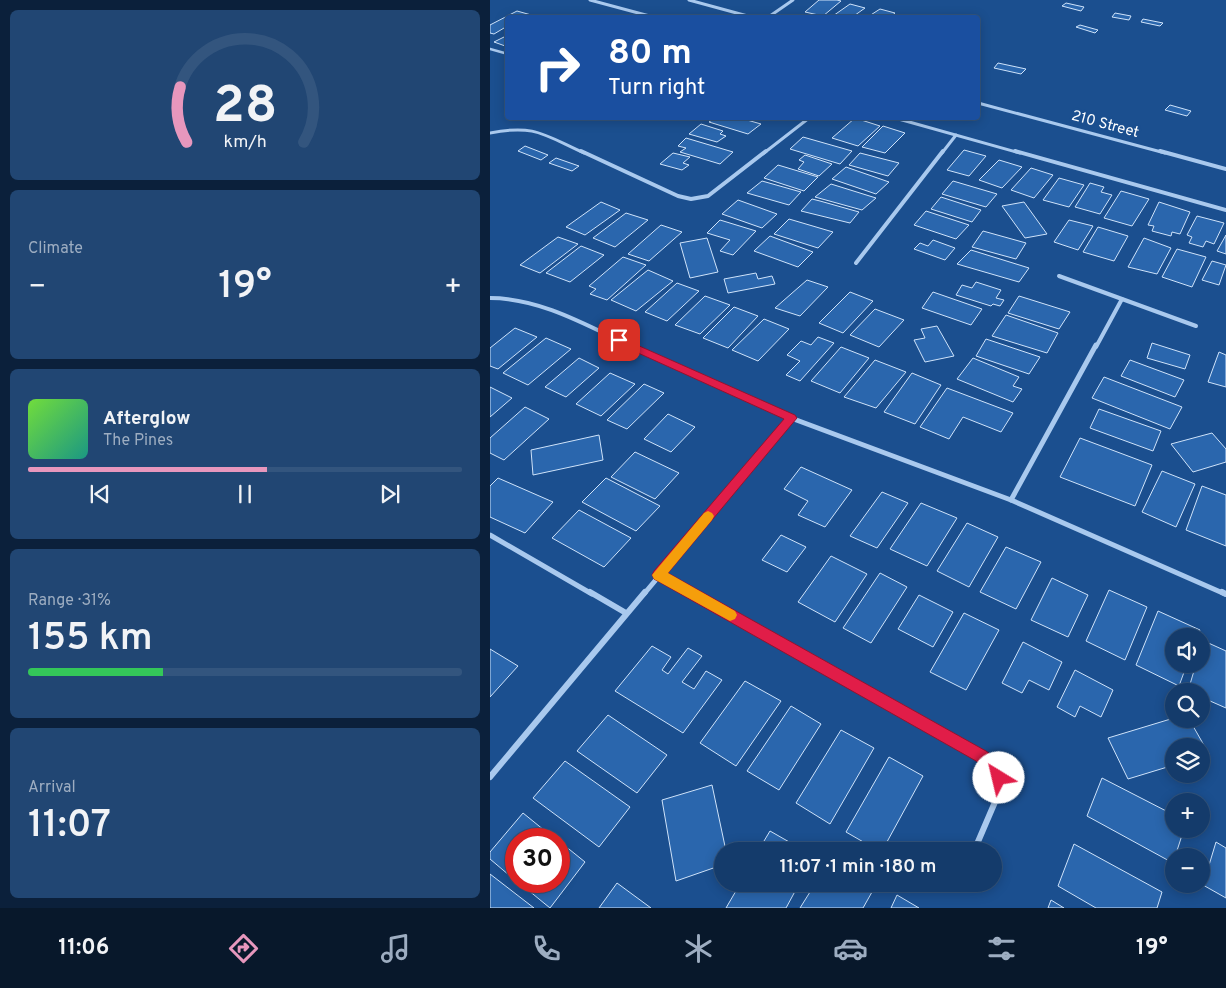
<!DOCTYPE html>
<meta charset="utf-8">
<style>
body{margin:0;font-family:Overpass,sans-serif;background:#214673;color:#f1f3f6;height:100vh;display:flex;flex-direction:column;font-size:19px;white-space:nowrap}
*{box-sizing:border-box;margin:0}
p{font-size:16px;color:#9dadc1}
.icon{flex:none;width:28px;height:28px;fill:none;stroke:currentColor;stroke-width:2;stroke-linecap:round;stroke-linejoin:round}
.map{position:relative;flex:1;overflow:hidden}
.side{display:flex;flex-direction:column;gap:10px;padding:10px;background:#0b203b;width:490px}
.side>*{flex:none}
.guide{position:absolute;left:15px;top:15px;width:475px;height:105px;border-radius:5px;box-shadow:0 2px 12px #0003,0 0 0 1px #33557e;background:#1a4fa0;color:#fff;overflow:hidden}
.controls{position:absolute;left:675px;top:628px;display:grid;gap:10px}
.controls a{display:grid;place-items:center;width:45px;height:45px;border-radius:50%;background:#143b6b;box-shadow:0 2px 12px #0003,0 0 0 1px #33557e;font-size:25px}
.speed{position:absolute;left:15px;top:828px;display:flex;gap:10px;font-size:25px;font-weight:700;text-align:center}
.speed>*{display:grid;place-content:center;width:65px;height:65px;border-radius:50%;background:#143b6b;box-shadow:0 2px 12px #0003,0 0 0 1px #33557e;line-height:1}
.speed .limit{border:8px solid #d22;background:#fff;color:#111}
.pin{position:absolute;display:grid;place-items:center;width:42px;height:42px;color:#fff;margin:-21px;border-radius:10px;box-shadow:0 2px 8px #0006}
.me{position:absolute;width:55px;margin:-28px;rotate:324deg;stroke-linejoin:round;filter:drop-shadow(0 0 4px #0008)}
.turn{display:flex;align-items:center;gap:18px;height:105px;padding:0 20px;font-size:22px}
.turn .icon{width:65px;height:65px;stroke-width:2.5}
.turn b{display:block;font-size:35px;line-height:42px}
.big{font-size:38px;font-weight:600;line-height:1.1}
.side .tile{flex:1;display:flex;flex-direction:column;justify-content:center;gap:8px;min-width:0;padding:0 18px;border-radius:8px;background:#214673}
.side .dial{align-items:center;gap:0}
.dial svg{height:130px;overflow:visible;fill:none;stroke:#33557e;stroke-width:7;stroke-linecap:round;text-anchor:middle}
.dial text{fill:#f1f3f6;stroke:none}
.song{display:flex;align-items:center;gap:15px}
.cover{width:60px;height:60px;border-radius:8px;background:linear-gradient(135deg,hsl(100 70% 55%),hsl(170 70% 35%))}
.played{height:5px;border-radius:2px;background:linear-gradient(90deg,#e797bd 55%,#33557e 55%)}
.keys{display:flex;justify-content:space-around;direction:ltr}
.heat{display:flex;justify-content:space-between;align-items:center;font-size:28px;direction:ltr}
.charge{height:8px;border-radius:4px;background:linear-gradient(90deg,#34c759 31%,#33557e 0)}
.trip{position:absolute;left:224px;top:842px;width:288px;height:50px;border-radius:25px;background:#143b6b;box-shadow:0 2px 12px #0003,0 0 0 1px #33557e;font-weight:600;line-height:50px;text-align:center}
.dock{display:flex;height:80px;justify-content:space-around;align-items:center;background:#08182b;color:#9dadc1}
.dock .icon{width:35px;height:35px}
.dock .active{color:#e797bd}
.dock b{font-size:22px;color:#f1f3f6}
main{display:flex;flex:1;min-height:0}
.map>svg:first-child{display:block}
</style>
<main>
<section class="side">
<div class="tile dial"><svg viewBox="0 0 100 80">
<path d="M14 69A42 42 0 1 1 86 69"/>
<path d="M14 69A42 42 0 0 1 10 35" stroke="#e797bd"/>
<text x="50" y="56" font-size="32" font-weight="700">28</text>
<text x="50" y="72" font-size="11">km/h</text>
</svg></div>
<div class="tile"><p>Climate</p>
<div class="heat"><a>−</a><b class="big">19°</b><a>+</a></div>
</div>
<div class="tile">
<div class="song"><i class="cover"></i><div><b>Afterglow</b><p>The Pines</p></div></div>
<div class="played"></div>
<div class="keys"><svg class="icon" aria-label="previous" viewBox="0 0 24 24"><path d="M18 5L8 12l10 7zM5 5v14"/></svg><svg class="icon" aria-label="pause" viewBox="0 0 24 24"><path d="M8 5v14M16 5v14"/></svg><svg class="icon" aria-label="next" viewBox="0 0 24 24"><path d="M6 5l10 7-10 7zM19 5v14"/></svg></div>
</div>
<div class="tile"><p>Range · 31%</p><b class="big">155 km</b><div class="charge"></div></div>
<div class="tile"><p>Arrival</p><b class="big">11:07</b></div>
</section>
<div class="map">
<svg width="736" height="908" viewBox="0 0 736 908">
<rect width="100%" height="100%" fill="#1b4f8f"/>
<g fill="#2a66ad" stroke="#cfe3fa">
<path d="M 329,0 L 347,0 L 351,1 L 333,16 L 315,12 Z"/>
<path d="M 576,3 L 594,7 L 591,11 L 572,6 Z"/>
<path d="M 360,4 L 375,8 L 361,18 L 340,18 Z"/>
<path d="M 390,9 L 405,13 L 399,18 L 376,18 Z"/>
<path d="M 27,11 L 52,18 L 18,18 L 18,29 L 14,28 L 4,34 L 0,33 L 0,25 Z"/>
<path d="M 625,13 L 641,16 L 639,20 L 622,17 Z"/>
<path d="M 653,19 L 673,23 L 670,26 L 651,22 Z"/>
<path d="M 590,25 L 608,30 L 605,33 L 586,27 Z"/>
<path d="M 18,35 L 18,47 L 4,42 Z"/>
<path d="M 508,63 L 536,69 L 531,74 L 504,68 Z"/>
<path d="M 680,105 L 701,111 L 697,116 L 675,110 Z"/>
<path d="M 225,118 L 250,118 L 271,124 L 258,134 L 219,122 Z"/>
<path d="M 365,118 L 390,126 L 368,146 L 342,138 Z"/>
<path d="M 211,124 L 233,131 L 230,134 L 236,136 L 227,142 L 199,134 Z"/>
<path d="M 393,126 L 415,133 L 395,153 L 372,147 Z"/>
<path d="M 313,137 L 362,151 L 350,164 L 300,149 Z"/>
<path d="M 196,138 L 243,152 L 230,164 L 190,152 L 196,148 L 188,146 Z"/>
<path d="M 35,146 L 58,155 L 51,160 L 28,151 Z"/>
<path d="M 474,150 L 496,156 L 479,176 L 457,170 Z"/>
<path d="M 183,153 L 200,157 L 193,163 L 199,165 L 192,170 L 170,164 Z"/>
<path d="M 370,153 L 409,163 L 398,176 L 359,165 Z"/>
<path d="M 315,155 L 342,164 L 329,176 L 308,169 L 314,162 L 309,160 Z"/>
<path d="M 66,158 L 89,166 L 82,171 L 59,163 Z"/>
<path d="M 509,160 L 532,167 L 512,188 L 489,180 Z"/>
<path d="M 288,165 L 328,177 L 314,191 L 274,178 Z"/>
<path d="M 356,167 L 399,182 L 386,194 L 342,179 Z"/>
<path d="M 541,168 L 563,175 L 544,198 L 521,190 Z"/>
<path d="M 569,178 L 594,185 L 579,207 L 553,200 Z"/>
<path d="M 272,181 L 311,192 L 299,205 L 257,193 Z"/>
<path d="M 463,181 L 507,194 L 496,207 L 452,194 Z"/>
<path d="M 600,183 L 614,187 L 611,192 L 622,195 L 610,214 L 585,207 Z"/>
<path d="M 341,184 L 386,198 L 372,210 L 325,197 Z"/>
<path d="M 631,191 L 659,199 L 642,226 L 614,218 Z"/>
<path d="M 451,197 L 491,210 L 482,222 L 441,209 Z"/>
<path d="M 322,199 L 330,201 L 369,212 L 360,223 L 311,211 Z"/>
<path d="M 248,200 L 287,214 L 272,228 L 232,214 Z"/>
<path d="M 111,202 L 130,210 L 95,235 L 76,227 Z"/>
<path d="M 534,202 L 557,234 L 535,238 L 512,206 Z"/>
<path d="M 669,202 L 700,212 L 690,234 L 682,232 L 681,236 L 662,231 L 664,226 L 658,225 Z"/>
<path d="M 436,211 L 479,225 L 466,239 L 424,225 Z"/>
<path d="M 136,213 L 158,220 L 125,247 L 103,238 Z"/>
<path d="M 707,216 L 734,223 L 724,244 L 716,241 L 713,247 L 699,243 L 702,237 L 697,235 Z"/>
<path d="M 299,219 L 343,232 L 328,248 L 284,234 Z"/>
<path d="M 230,220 L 266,231 L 243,255 L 230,251 L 240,240 L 217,233 Z"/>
<path d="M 579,220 L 603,226 L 588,250 L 564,242 Z"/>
<path d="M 171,225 L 192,232 L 159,261 L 138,254 Z"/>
<path d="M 608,227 L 638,236 L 624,261 L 593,252 Z"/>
<path d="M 493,231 L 536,243 L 526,259 L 482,247 Z"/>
<path d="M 736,235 L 736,254 L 727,251 Z"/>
<path d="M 280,236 L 323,252 L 308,267 L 264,251 Z"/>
<path d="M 68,237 L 88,244 L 50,273 L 30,265 Z"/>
<path d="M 217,238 L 228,272 L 200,278 L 190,243 Z"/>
<path d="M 654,238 L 681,248 L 667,274 L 638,267 Z"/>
<path d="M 443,240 L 465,248 L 455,260 L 424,249 L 430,243 L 438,246 Z"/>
<path d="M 91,246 L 114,255 L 80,282 L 56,273 Z"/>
<path d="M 687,249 L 716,257 L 702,287 L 672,277 Z"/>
<path d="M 481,250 L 539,268 L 529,282 L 467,264 Z"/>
<path d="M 133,257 L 156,265 L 117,300 L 100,294 L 106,289 L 99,286 Z"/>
<path d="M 722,261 L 736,265 L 729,285 L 712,280 Z"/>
<path d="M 158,270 L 183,281 L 146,311 L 121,300 Z"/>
<path d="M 266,273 L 268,279 L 282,276 L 285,284 L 238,293 L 234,279 Z"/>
<path d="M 317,280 L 338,287 L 310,316 L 285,308 Z"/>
<path d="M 486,282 L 511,290 L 506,298 L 514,300 L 510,306 L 503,304 L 501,306 L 466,295 L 472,285 L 482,288 Z"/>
<path d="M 187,283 L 209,291 L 177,321 L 155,312 Z"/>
<path d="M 360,292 L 383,301 L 353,333 L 329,323 Z"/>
<path d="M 443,292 L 492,309 L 481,325 L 432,308 Z"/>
<path d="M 215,296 L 240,305 L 210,334 L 185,325 Z"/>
<path d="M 529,296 L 580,312 L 569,329 L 518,313 Z"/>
<path d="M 244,307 L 268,316 L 238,348 L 213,338 Z"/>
<path d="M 385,309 L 414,320 L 389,347 L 360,335 Z"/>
<path d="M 516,315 L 568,333 L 557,353 L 502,336 Z"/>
<path d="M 274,319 L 299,329 L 268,361 L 242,350 Z"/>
<path d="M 447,326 L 464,356 L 435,362 L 424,340 L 435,338 L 431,329 Z"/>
<path d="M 25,328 L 47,337 L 8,369 L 0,366 L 0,348 Z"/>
<path d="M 328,337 L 344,343 L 310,381 L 296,375 L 310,361 L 297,355 L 311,341 L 321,345 Z"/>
<path d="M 56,338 L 81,349 L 38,385 L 13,373 Z"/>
<path d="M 496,339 L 550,357 L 539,374 L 486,356 Z"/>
<path d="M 662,343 L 700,355 L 695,369 L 657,358 Z"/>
<path d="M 351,347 L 379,358 L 350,393 L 321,381 Z"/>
<path d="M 729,352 L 736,355 L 736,387 L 718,382 Z"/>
<path d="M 89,358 L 109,368 L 76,397 L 55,387 Z"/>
<path d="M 483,358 L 529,377 L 523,386 L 532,389 L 523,402 L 467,379 Z"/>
<path d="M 385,360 L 416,372 L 386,408 L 354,397 Z"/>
<path d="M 640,360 L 694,380 L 685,397 L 631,376 Z"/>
<path d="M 120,373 L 145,384 L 111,416 L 86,404 Z"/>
<path d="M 422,373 L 451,385 L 425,424 L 394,412 Z"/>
<path d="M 614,377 L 692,407 L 680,429 L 602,398 Z"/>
<path d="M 154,384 L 174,393 L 137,429 L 117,420 Z"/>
<path d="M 0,387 L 22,398 L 0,417 Z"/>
<path d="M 457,388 L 523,413 L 511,432 L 473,417 L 459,439 L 430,427 Z"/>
<path d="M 35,407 L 59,419 L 14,460 L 0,453 L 0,438 Z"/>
<path d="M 609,409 L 671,431 L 663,451 L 600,428 Z"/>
<path d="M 178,414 L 205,427 L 181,452 L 154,439 Z"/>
<path d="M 722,433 L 736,449 L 736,462 L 703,472 L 681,444 Z"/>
<path d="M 109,435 L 113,460 L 43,475 L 41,450 Z"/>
<path d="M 590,438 L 662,465 L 645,506 L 570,477 Z"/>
<path d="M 145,452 L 189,473 L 165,499 L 121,477 Z"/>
<path d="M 311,467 L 362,490 L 335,527 L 308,515 L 318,501 L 294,489 Z"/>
<path d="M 672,471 L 705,484 L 686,527 L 652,512 Z"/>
<path d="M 8,478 L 63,502 L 35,533 L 0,517 L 0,486 Z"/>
<path d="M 116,478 L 170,506 L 146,531 L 92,502 Z"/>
<path d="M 712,486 L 736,495 L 736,546 L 696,530 Z"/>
<path d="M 392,492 L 418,503 L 387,548 L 360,536 Z"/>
<path d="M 431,503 L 467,518 L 437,566 L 400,549 Z"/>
<path d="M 89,510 L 141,538 L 114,567 L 62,538 Z"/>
<path d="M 477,523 L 508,537 L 479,587 L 447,571 Z"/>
<path d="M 291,535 L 316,547 L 297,572 L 272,560 Z"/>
<path d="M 516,547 L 551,562 L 526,609 L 490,592 Z"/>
<path d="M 341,556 L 377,574 L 345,622 L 308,602 Z"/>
<path d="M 390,573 L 417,587 L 381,643 L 353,628 Z"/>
<path d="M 562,578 L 598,595 L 578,637 L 541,620 Z"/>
<path d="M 619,590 L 657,607 L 635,660 L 596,641 Z"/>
<path d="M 429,595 L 463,612 L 443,647 L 408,629 Z"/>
<path d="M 668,611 L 710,630 L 707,636 L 684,636 L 684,664 L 697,664 L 689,686 L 646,665 Z"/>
<path d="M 474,613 L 509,630 L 476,690 L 440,672 Z"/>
<path d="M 714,641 L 736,651 L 736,708 L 711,697 L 711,691 L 698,691 L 706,664 L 711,664 Z"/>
<path d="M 533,642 L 572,662 L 559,690 L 539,680 L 532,693 L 512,683 Z"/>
<path d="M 162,646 L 181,657 L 172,670 L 178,674 L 198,648 L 212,656 L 192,682 L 204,689 L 216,671 L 232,680 L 193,733 L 125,691 Z"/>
<path d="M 0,649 L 28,666 L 0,697 Z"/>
<path d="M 585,670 L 623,690 L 611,717 L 590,706 L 585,717 L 567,707 Z"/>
<path d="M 255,681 L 291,701 L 246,766 L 210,743 Z"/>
<path d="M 301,706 L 331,724 L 289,790 L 257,771 Z"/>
<path d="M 118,715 L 177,755 L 147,793 L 87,751 Z"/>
<path d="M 684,718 L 699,719 L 719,754 L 711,757 L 711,746 L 684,746 L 684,765 L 638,779 L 618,738 Z"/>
<path d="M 351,730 L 384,748 L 340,824 L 306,803 Z"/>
<path d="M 399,757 L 433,776 L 392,851 L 389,851 L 356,832 Z"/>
<path d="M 75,761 L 140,807 L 109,847 L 43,798 Z"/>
<path d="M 612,778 L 684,815 L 684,829 L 694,829 L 683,863 L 597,816 Z"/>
<path d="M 222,785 L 236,851 L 232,851 L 232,865 L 186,881 L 172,800 Z"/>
<path d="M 33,813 L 65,839 L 26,839 L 26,881 L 0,859 L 0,852 Z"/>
<path d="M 280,831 L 315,851 L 268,851 Z"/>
<path d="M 69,841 L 95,862 L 60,908 L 27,881 L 69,881 Z"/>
<path d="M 726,842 L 736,848 L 736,898 L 713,885 Z"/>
<path d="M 584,844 L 672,892 L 667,908 L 606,908 L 568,886 Z"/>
<path d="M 0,874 L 44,908 L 0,908 Z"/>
<path d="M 127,883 L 161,908 L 109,908 Z"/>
<path d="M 250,884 L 309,884 L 296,908 L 236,908 Z"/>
<path d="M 325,884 L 371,884 L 382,892 L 373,908 L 310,908 Z"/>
<path d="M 407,895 L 429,908 L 401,908 Z"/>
<path d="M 561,900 L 574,908 L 558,908 Z"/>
</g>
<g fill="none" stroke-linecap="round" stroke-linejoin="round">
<path stroke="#a9c9ee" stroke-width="2.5" d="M 0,49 L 18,54"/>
<g stroke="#a9c9ee" stroke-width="3">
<path d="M 100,0 L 167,18"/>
<path d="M 199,0 L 265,18"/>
<path d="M 277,18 L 303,0"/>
<path d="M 488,103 L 675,153"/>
<path d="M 405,118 L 530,153"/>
<path d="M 0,133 C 45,124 54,135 94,153"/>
<path d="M 274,153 L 319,118"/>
<path d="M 452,153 L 466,135"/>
</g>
<g stroke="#a9c9ee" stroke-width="4">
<path d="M 91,151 L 188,196 L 201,199 L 218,196 L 276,151"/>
<path d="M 525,151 L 736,210"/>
<path d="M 670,151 L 736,169"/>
<path d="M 366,263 L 453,151"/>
<path d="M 569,276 L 706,326"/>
<path d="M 0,298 C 51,298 98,326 143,347"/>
<path d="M 606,347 L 632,299"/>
</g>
<g stroke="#a9c9ee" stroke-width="5">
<path d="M 140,345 L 301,418 L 521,500 L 735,594"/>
<path d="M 521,500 L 606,345"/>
<path d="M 0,535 L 102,594"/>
<path d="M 169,575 L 202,594"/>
<path d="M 154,594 L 301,418"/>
</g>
<g stroke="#a9c9ee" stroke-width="6">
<path d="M 100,592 L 136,613"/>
<path d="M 200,592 L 491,756 L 507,768 L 511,788 L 484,851"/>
<path d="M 732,592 L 736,594"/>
<path d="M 0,777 L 155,592"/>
</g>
</g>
<path fill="#e11d48" stroke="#92132f" d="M 129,337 L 305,415 L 307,418 L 178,573 L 496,751 C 507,759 520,768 514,783 L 509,786 L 503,783 L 500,772 L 486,761 L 164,579 L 162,575 L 164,571 L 294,419 L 126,343 L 124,340 Z"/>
<path fill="#f59e0b" d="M 218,511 L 222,513 L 224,516 L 222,520 L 178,573 L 245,611 L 247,615 L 245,619 L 240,621 L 164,579 L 162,575 L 214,513 Z"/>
<g text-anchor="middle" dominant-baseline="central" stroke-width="5" stroke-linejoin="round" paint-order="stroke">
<g font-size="15" fill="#fff" stroke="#1b4f8f">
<text transform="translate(615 125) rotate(15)">210 Street</text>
</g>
</g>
</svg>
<div class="controls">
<a><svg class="icon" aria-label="sound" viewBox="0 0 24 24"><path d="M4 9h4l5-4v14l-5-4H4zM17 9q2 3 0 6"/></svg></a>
<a><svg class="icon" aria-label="search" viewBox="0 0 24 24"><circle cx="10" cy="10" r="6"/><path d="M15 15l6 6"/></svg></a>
<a><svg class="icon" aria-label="layers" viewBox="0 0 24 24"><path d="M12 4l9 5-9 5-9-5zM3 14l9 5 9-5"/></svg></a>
<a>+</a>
<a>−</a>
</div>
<div class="speed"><div class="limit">30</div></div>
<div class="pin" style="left:129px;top:340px;background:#d93025"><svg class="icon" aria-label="arrive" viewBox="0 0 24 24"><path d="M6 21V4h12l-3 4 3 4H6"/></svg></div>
<svg class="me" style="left:509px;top:778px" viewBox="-20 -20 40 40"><circle r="19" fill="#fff"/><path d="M0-13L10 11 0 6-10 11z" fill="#e11d48"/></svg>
<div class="trip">11:07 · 1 min · 180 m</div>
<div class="guide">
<div class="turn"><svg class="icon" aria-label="right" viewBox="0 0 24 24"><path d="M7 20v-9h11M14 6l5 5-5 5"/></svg><div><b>80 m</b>Turn right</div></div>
</div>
</div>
</main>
<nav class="dock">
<b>11:06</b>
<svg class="icon active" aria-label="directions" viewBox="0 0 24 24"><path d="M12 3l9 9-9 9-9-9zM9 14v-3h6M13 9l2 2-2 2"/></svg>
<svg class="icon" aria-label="music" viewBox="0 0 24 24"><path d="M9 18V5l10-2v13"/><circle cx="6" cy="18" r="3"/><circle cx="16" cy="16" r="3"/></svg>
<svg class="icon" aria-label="phone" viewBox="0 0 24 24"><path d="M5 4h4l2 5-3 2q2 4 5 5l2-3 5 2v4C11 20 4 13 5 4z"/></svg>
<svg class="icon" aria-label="climate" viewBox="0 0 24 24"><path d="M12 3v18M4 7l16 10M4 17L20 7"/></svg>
<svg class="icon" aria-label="car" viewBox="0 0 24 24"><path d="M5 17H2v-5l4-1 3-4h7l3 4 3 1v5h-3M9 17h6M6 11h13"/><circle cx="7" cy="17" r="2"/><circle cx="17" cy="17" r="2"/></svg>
<svg class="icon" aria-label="filters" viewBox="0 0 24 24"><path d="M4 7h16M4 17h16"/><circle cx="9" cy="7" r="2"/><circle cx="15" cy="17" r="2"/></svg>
<b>19°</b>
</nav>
